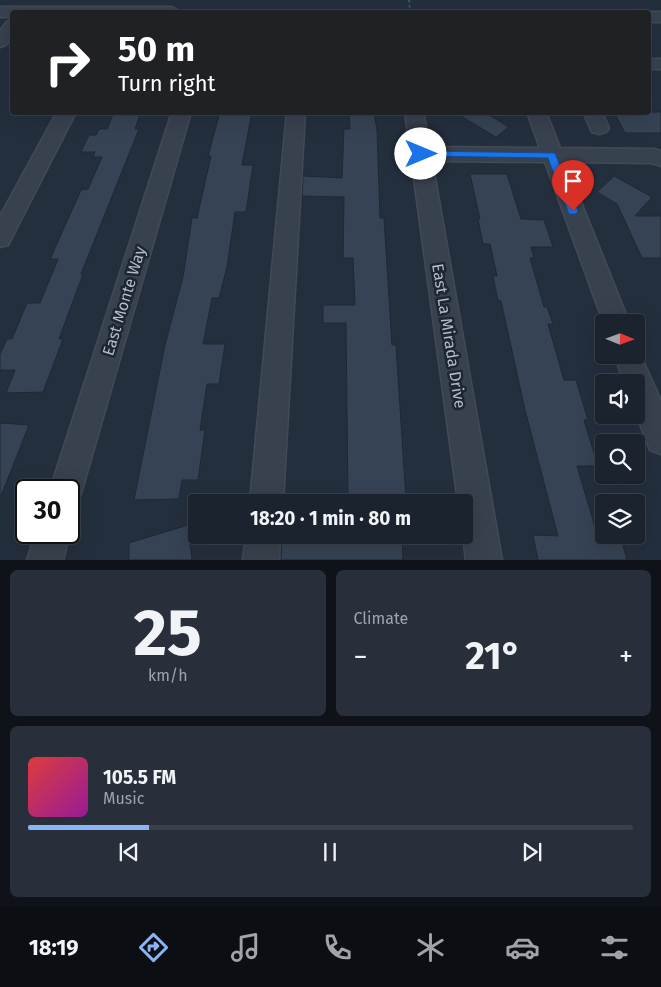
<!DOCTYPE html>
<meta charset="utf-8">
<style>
body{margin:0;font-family:"Fira Sans",sans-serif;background:#282f3a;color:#f1f3f6;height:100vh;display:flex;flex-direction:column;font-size:19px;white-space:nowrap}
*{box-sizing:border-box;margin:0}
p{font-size:16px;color:#a0a4aa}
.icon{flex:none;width:28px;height:28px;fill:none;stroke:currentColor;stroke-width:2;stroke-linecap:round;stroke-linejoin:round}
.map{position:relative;height:560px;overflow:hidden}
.side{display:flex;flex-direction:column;gap:10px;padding:10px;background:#0f1319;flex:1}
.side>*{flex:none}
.hud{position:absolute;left:10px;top:10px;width:641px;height:105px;border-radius:5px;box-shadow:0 5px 20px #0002,0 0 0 1px #39404a;background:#202124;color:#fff;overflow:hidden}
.needle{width:32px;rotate:91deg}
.buttons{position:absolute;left:595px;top:314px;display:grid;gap:10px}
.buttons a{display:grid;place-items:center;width:50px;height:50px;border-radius:5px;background:#1b232e;box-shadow:0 5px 20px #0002,0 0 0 1px #39404a;font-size:25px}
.speed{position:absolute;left:15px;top:479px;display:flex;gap:10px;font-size:25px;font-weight:700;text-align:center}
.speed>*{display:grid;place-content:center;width:65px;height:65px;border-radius:50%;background:#1b232e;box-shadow:0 5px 20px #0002,0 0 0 1px #39404a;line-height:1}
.speed .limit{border:2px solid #111;border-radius:8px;background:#fff;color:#111}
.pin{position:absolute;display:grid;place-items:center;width:42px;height:42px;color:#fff;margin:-51px -21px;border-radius:50% 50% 50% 0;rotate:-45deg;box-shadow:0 0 5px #0007}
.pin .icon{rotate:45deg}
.me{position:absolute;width:55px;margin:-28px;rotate:90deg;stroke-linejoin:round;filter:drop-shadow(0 0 4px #0008)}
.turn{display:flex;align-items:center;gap:18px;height:105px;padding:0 25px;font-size:22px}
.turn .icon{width:65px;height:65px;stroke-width:2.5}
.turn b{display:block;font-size:35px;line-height:42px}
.big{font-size:38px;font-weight:700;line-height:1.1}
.side .widget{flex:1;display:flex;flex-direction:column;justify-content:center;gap:8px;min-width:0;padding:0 18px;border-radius:8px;background:#282f3a}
.side .dial{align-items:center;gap:0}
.dial b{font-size:65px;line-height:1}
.song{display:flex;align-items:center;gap:15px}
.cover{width:60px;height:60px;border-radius:8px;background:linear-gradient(135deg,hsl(0 70% 55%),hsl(300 70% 35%))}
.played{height:5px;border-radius:2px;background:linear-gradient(90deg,#8ab4f8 20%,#39404a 20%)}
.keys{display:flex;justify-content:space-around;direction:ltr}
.heat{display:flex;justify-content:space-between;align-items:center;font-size:28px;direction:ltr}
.side .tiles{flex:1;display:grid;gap:10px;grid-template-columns:1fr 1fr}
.widget:last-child{grid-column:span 2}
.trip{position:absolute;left:188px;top:494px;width:285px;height:50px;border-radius:5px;background:#1b232e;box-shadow:0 5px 20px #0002,0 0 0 1px #39404a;font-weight:700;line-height:50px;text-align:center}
.menu{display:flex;height:80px;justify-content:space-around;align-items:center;background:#0b0e12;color:#a0a4aa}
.menu .icon{width:35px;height:35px}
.menu .active{color:#8ab4f8}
.menu b{font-size:22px;color:#f1f3f6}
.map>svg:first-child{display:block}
</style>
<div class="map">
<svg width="661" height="560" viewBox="0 0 661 560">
<rect width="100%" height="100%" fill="#242f3e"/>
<g fill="#364354" stroke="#1f2835">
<path d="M 114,112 L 141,112 L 135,129 L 139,129 L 81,274 L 83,274 L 59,339 L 63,339 L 43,392 L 6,393 L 15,370 L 0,370 L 0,354 L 7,339 L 12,339 L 27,303 L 40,303 L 58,259 L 50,259 L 81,190 L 88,189 L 102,157 L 93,157 L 95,152 L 81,152 L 89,135 L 96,135 L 99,129 L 107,129 Z"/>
<path d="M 220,112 L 252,112 L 242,165 L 253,165 L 246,212 L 235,212 L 227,267 L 219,298 L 212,298 L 203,344 L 225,344 L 219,384 L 207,384 L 200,430 L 205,430 L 198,480 L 182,480 L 179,499 L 134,500 L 165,345 L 183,277 L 192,218 L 197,218 L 211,156 L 208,156 Z"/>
<path d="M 349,112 L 374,112 L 377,130 L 380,218 L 384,218 L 392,345 L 396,345 L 406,500 L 348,500 L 346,323 L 323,323 L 323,305 L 355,305 L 353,258 L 343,258 L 344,197 L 302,196 L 303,176 L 342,178 L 344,129 L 350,129 Z"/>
<path d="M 454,112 L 484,112 L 509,127 L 496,137 Z"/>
<path d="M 614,112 L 661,112 L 661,133 L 625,133 Z"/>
<path d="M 470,174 L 507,174 L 521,219 L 544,220 L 553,247 L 531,247 L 534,258 L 530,258 L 544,307 L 547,307 L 553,324 L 548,324 L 564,380 L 576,380 L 588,420 L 584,420 L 598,466 L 577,466 L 598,537 L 621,538 L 627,560 L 538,560 L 533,535 L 558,536 L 525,410 L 501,301 L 498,301 L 493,276 L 497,276 L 490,244 L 483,244 L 478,219 L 480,219 Z"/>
<path d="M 614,176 L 652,197 L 635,216 L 661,216 L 661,258 L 642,258 L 617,204 L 597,192 Z"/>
<path d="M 0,423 L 29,425 L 1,496 L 0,496 Z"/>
<path d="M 188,525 L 192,560 L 129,560 L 129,543 Z"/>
<path d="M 282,535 L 402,535 L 403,560 L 281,560 Z"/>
</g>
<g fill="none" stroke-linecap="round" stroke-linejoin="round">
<defs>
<g id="minor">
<path d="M 0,7 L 172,7 L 180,12 L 12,12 L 12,17 L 0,17 Z"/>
<rect x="649" y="12" width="12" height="10"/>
<path d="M 12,20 L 12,36 L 6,45 L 0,47 L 0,31 L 7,22 Z"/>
<rect x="649" y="59" width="12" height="10"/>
<path d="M 57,112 L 76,112 L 8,245 L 0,247 L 0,216 Z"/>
<path d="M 172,112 L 191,112 L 82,490 L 78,502 L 69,505 L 69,490 L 50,490 Z"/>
<path d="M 287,112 L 305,112 L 283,502 L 250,502 Z"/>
<path d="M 405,112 L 423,112 L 430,147 L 540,148 L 527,112 L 546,112 L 560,148 L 654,149 L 661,151 L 661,166 L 651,163 L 565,162 L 629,322 L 604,324 L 545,162 L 432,161 L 502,560 L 466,560 L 463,535 L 464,502 L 458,502 Z"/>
<path d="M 583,112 L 602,112 L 609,128 L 606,132 L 599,134 L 592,132 Z"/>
<path d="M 636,345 L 661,401 L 661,454 L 650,450 L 636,414 L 636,382 L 624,382 L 614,355 L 636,355 Z"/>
<path d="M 69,529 L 70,532 L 63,560 L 27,560 L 36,532 L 69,532 Z"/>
<path d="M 246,535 L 280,535 L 279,560 L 243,560 Z"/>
</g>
</defs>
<use href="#minor" stroke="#414a57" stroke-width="3"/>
<path stroke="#3f5557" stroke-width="2" stroke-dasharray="2.5 2.5" stroke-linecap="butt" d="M 409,0 L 410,12"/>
<use href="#minor" fill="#38414e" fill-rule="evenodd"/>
</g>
<path fill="#1a73e8" stroke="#114b97" d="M 421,151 L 555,153 L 578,211 L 576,214 L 569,214 L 548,158 L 418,156 L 416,154 Z"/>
<g text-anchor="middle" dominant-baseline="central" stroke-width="5" stroke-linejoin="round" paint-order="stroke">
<g font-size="16" fill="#b4bcc9" stroke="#1d2633">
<text transform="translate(124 301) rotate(-73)">East Monte Way</text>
<text transform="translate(449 336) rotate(81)">East La Mirada Drive</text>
</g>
</g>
</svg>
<div class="buttons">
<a><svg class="needle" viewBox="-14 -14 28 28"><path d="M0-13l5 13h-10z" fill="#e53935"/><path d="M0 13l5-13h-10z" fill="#a0a4aa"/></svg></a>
<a><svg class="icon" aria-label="sound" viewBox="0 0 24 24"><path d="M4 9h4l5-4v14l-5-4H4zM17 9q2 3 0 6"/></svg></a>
<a><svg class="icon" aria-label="search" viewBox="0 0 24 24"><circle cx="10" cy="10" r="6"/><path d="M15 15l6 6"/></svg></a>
<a><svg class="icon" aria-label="layers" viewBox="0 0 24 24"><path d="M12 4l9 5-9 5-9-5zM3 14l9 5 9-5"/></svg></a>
</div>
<div class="speed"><div class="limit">30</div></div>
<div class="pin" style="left:573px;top:211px;background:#d93025"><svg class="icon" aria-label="arrive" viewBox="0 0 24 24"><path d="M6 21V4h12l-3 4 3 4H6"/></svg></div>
<svg class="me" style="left:421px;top:154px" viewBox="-20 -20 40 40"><circle r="19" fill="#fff"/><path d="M0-13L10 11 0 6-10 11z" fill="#1a73e8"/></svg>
<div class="trip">18:20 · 1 min · 80 m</div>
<div class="hud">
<div class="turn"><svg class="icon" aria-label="right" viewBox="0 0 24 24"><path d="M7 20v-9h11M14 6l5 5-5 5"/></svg><div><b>50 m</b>Turn right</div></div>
</div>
</div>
<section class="side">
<div class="tiles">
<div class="widget dial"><b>25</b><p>km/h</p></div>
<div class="widget"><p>Climate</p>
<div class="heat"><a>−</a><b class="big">21°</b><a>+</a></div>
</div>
<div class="widget">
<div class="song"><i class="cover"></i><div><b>105.5 FM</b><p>Music</p></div></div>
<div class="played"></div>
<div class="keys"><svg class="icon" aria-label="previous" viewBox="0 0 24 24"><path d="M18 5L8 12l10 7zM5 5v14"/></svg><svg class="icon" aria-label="pause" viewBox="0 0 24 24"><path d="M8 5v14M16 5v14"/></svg><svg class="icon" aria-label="next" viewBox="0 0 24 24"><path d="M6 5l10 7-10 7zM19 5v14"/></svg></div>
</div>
</div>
</section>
<nav class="menu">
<b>18:19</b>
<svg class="icon active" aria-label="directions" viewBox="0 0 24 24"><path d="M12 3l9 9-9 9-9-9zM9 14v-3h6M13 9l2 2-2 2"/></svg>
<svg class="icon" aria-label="music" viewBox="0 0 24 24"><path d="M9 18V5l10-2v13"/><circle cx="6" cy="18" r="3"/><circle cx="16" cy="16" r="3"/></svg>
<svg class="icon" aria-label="phone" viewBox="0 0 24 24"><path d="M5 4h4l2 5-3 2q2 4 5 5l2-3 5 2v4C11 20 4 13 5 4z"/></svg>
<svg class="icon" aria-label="climate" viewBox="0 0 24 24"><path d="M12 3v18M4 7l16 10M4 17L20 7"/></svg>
<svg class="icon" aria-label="car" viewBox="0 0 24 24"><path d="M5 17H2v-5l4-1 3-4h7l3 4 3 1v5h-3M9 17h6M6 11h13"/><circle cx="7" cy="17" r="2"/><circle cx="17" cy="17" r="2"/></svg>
<svg class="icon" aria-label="filters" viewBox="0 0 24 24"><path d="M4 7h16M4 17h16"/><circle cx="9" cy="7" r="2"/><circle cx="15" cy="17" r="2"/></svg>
</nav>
